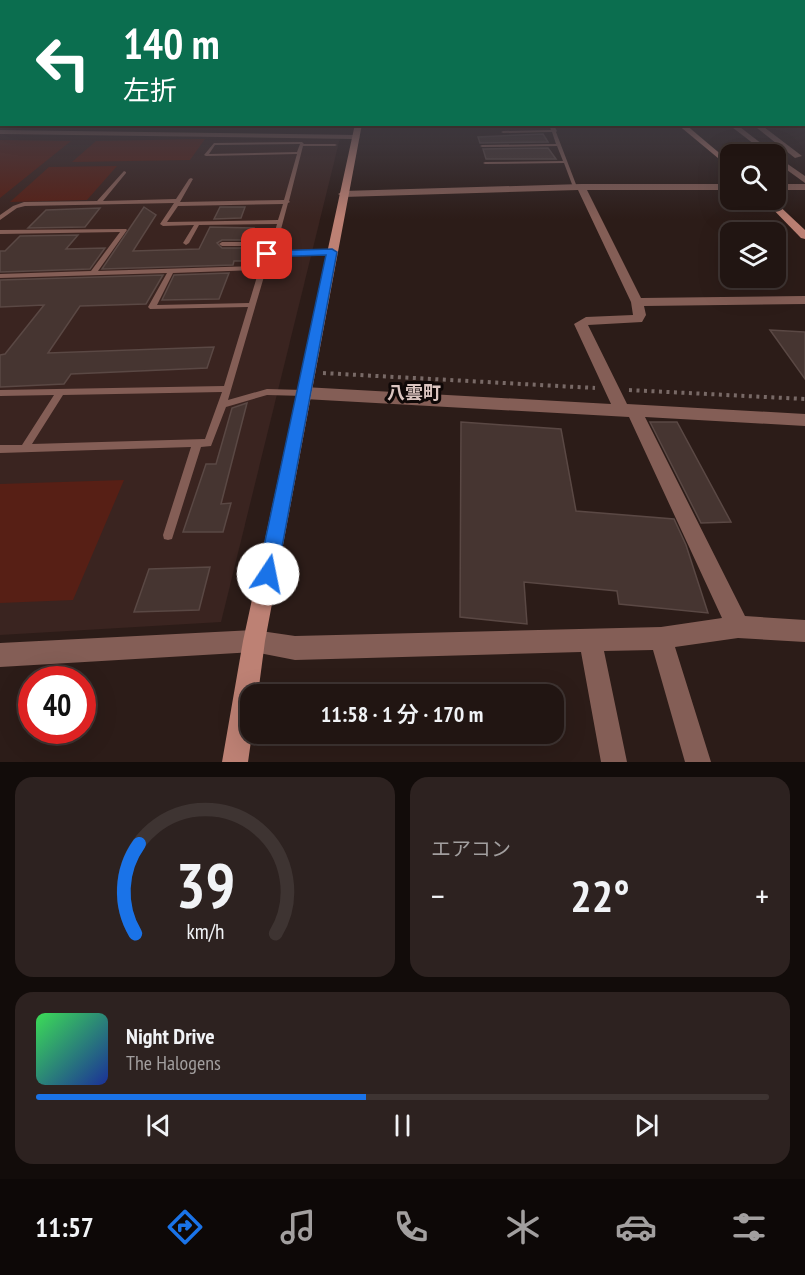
<!DOCTYPE html>
<html lang="ja">
<meta charset="utf-8">
<style>
body{margin:0;font-family:"PT Sans Narrow","Noto Sans JP",sans-serif;background:#2d2220;color:#f1f3f6;height:100vh;display:flex;flex-direction:column;font-size:22px;white-space:nowrap}
*{box-sizing:border-box;margin:0}
p{font-size:20px;color:#a29f9f}
.icon{flex:none;width:33px;height:33px;fill:none;stroke:currentColor;stroke-width:2;stroke-linecap:round;stroke-linejoin:round}
.map{position:relative;height:762px;overflow:hidden}
.panel{display:flex;flex-direction:column;gap:15px;padding:15px;background:#120c0a;flex:1}
.panel>*{flex:none}
.hud{position:absolute;left:0px;top:0px;width:806px;height:126px;box-shadow:0 6px 24px #0002,0 0 0 2px #3e3432;background:#0b6e4f;color:#fff;overflow:hidden}
.buttons{position:absolute;left:720px;top:144px;display:grid;gap:12px}
.buttons a{display:grid;place-items:center;width:66px;height:66px;border-radius:12px;background:#211512;box-shadow:0 6px 24px #0002,0 0 0 2px #3e3432;font-size:30px}
.speed{position:absolute;left:18px;top:666px;display:flex;gap:12px;font-size:30px;font-weight:700;text-align:center}
.speed>*{display:grid;place-content:center;width:78px;height:78px;border-radius:50%;background:#211512;box-shadow:0 6px 24px #0002,0 0 0 2px #3e3432;line-height:1}
.speed .limit{border:9px solid #d22;background:#fff;color:#111}
.pin{position:absolute;display:grid;place-items:center;width:51px;height:51px;color:#fff;margin:-26px;border-radius:12px;box-shadow:0 3px 9px #0006}
.me{position:absolute;width:66px;margin:-33px;rotate:11deg;stroke-linejoin:round;filter:drop-shadow(0 0 4px #0008)}
.turn{display:flex;align-items:center;gap:21px;height:126px;padding:0 24px;font-size:27px}
.turn .icon{width:78px;height:78px;stroke-width:2.5}
.turn b{display:block;font-size:42px;line-height:51px}
.big{font-size:45px;font-weight:600;line-height:1.1}
.panel .tile{flex:1;display:flex;flex-direction:column;justify-content:center;gap:9px;min-width:0;padding:0 21px;border-radius:18px;background:#2d2220}
.panel .dial{align-items:center;gap:0}
.dial svg{height:156px;overflow:visible;fill:none;stroke:#3e3432;stroke-width:7;stroke-linecap:round;text-anchor:middle}
.dial text{fill:#f1f3f6;stroke:none}
.song{display:flex;align-items:center;gap:18px}
.cover{width:72px;height:72px;border-radius:9px;background:linear-gradient(135deg,hsl(130 70% 55%),hsl(230 70% 35%))}
.played{height:6px;border-radius:3px;background:linear-gradient(90deg,#1a73e8 45%,#3e3432 45%)}
.keys{display:flex;justify-content:space-around;direction:ltr}
.heat{display:flex;justify-content:space-between;align-items:center;font-size:33px;direction:ltr}
.panel .tiles{flex:1;display:grid;gap:15px;grid-template-columns:1fr 1fr}
.tile:last-child{grid-column:span 2}
.trip{position:absolute;left:240px;top:684px;width:324px;height:60px;border-radius:18px;background:#211512;box-shadow:0 6px 24px #0002,0 0 0 2px #3e3432;font-weight:600;line-height:60px;text-align:center}
.dock{display:flex;height:96px;justify-content:space-around;align-items:center;background:#0d0807;color:#a29f9f}
.dock .icon{width:42px;height:42px}
.dock .on{color:#1a73e8}
.dock b{font-size:27px;color:#f1f3f6}
.map>svg:first-child{display:block}
</style>
<div class="map">
<svg width="805" height="762" viewBox="0 0 805 762">
<rect width="100%" height="100%" fill="#2c1c18"/>
<path fill="#3a2420" d="M 0,134 L 340,138 L 221,622 L 0,635 Z"/>
<g fill="#571f15">
<path d="M 205,139 L 190,160 L 72,162 L 96,141 Z"/>
<path d="M 0,140 L 71,141 L 0,198 Z"/>
<path d="M 117,166 L 87,200 L 10,202 L 49,167 Z"/>
<path d="M 124,480 L 73,600 L 0,603 L 0,484 Z"/>
</g>
<g fill="#463531" stroke="#5a4844" stroke-width="1.5">
<path d="M 543,134 L 548,142 L 480,143 L 478,137 Z"/>
<path d="M 548,148 L 556,159 L 486,159 L 483,149 Z"/>
<path d="M 144,207 L 156,215 L 133,251 L 199,249 L 210,227 L 254,228 L 250,240 L 222,240 L 217,243 L 222,248 L 247,248 L 242,261 L 234,261 L 233,265 L 102,269 Z"/>
<path d="M 220,207 L 245,207 L 241,218 L 214,219 Z"/>
<path d="M 100,208 L 85,227 L 28,228 L 46,210 Z"/>
<path d="M 78,235 L 66,249 L 105,248 L 90,269 L 0,272 L 0,251 L 5,251 L 20,236 Z"/>
<path d="M 229,273 L 219,299 L 162,300 L 174,275 Z"/>
<path d="M 163,275 L 146,304 L 80,306 L 48,353 L 214,347 L 207,368 L 71,374 L 64,384 L 0,387 L 0,355 L 5,354 L 44,305 L 0,307 L 0,280 Z"/>
<path d="M 770,330 L 805,332 L 805,379 Z"/>
<path d="M 247,403 L 221,504 L 231,503 L 223,532 L 183,532 L 206,464 L 216,464 L 232,408 Z"/>
<path d="M 461,422 L 561,429 L 576,511 L 674,519 L 686,545 L 708,613 L 619,604 L 617,591 L 524,582 L 527,624 L 460,617 Z"/>
<path d="M 650,422 L 677,422 L 731,522 L 701,523 Z"/>
<path d="M 210,567 L 199,610 L 134,612 L 149,569 Z"/>
</g>
<g fill="none" stroke-linecap="round" stroke-linejoin="round">
<g stroke="#786966" stroke-width="4" stroke-dasharray="3 4.5" stroke-linecap="butt">
<path d="M 323,373 L 595,388"/>
<path d="M 629,390 L 805,399"/>
</g>
<g fill="#845e56" fill-rule="evenodd">
<path d="M 549,124 L 553,124 L 557,131 L 556,132 L 577,187 L 577,188 L 573,187 L 564,163 L 485,164 L 483,163 L 485,162 L 563,161 L 557,146 L 482,147 L 480,146 L 482,145 L 556,144 L 552,132 L 503,133 L 501,132 L 503,131 L 551,130 Z"/>
<path d="M 302,142 L 304,144 L 335,144 L 337,145 L 335,146 L 303,146 L 289,201 L 290,202 L 288,203 L 276,248 L 272,252 L 332,250 L 335,252 L 332,254 L 270,256 L 228,400 L 267,389 L 304,390 L 307,391 L 308,393 L 307,395 L 304,396 L 267,395 L 226,407 L 211,446 L 201,447 L 172,539 L 168,540 L 164,539 L 163,535 L 191,447 L 0,453 L 0,445 L 22,445 L 54,395 L 0,396 L 0,390 L 224,386 L 248,307 L 150,309 L 148,307 L 167,273 L 0,278 L 0,274 L 91,271 L 120,232 L 0,234 L 0,230 L 126,229 L 127,230 L 98,271 L 260,266 L 264,254 L 271,246 L 222,246 L 219,244 L 222,242 L 272,242 L 277,224 L 199,225 L 189,243 L 186,245 L 183,243 L 194,225 L 163,226 L 160,224 L 174,203 L 25,206 L 17,208 L 0,220 L 0,215 L 13,206 L 24,202 L 97,201 L 124,171 L 126,172 L 126,173 L 103,201 L 176,199 L 189,179 L 191,178 L 193,179 L 180,202 L 284,200 L 297,154 L 206,156 L 204,155 L 214,143 ZM 300,144 L 297,152 L 209,154 L 215,145 ZM 283,204 L 278,220 L 167,222 L 178,206 ZM 259,270 L 249,303 L 157,305 L 173,273 ZM 222,392 L 205,439 L 32,444 L 63,395 Z"/>
</g>
<g fill="#845e56" fill-rule="evenodd">
<path d="M 804,122 L 805,126 L 801,126 L 804,124 Z"/>
<path d="M 728,124 L 736,124 L 775,154 L 767,154 Z"/>
<path d="M 752,124 L 760,124 L 802,156 L 795,158 Z"/>
<path d="M 0,130 L 356,135 L 360,137 L 356,139 L 0,134 Z"/>
<path d="M 776,156 L 805,176 L 805,183 L 776,162 Z"/>
<path d="M 581,184 L 730,184 L 730,190 L 587,190 L 641,298 L 805,296 L 805,304 L 644,306 L 646,315 L 642,322 L 588,325 L 627,404 L 805,414 L 805,426 L 645,417 L 745,616 L 805,620 L 805,642 L 738,638 L 675,647 L 711,762 L 685,762 L 653,650 L 604,651 L 627,762 L 601,762 L 581,652 L 295,660 L 254,652 L 0,667 L 0,643 L 254,630 L 295,636 L 661,627 L 722,618 L 629,417 L 304,399 L 299,397 L 296,393 L 299,389 L 304,387 L 611,404 L 574,324 L 586,317 L 633,315 L 631,302 L 578,190 L 343,197 L 338,194 L 343,191 Z"/>
<rect x="776" y="184" width="29" height="6"/>
</g>
<g fill="#bd8174" fill-rule="evenodd">
<path d="M 355,124 L 362,124 L 265,641 L 258,694 L 250,694 L 250,734 L 252,734 L 248,762 L 222,762 L 243,641 Z"/>
<path d="M 677,124 L 685,124 L 730,162 L 730,168 Z"/>
<path d="M 764,200 L 773,200 L 805,230 L 805,239 L 801,238 Z"/>
</g>
</g>
<linearGradient id="sky" x2="0" y2="1"><stop stop-color="#180f0d"/><stop offset="0.52" stop-color="#454048"/><stop offset="1" stop-color="#454048" stop-opacity="0"/></linearGradient>
<rect width="805" height="219" fill="url(#sky)"/>
<path fill="#1a73e8" stroke="#114b97" stroke-width="1.5" d="M 332,249 L 337,252 L 277,574 L 274,580 L 268,583 L 261,580 L 258,574 L 326,255 L 267,257 L 262,254 L 267,251 Z"/>
<g text-anchor="middle" dominant-baseline="central" stroke-width="6" stroke-linejoin="round" paint-order="stroke">
<g font-size="18" font-weight="bold" fill="#dbc5c0" stroke="#0f0807">
<text x="414" y="392">八雲町</text>
</g>
</g>
</svg>
<div class="buttons">
<a><svg class="icon" aria-label="search" viewBox="0 0 24 24"><circle cx="10" cy="10" r="6"/><path d="M15 15l6 6"/></svg></a>
<a><svg class="icon" aria-label="layers" viewBox="0 0 24 24"><path d="M12 4l9 5-9 5-9-5zM3 14l9 5 9-5"/></svg></a>
</div>
<div class="speed"><div class="limit">40</div></div>
<div class="pin" style="left:267px;top:254px;background:#d93025"><svg class="icon" aria-label="arrive" viewBox="0 0 24 24"><path d="M6 21V4h12l-3 4 3 4H6"/></svg></div>
<svg class="me" style="left:268px;top:574px" viewBox="-20 -20 40 40"><circle r="19" fill="#fff"/><path d="M0-13L10 11 0 6-10 11z" fill="#1a73e8"/></svg>
<div class="trip">11:58 · 1 分 · 170 m</div>
<div class="hud">
<div class="turn"><svg class="icon" aria-label="left" viewBox="0 0 24 24"><path d="M17 20v-9H6M10 6l-5 5 5 5"/></svg><div><b>140 m</b>左折</div></div>
</div>
</div>
<section class="panel">
<div class="tiles">
<div class="tile dial"><svg viewBox="0 0 100 80">
<path d="M14 69A42 42 0 1 1 86 69"/>
<path d="M14 69A42 42 0 0 1 16 23" stroke="#1a73e8"/>
<text x="50" y="56" font-size="32" font-weight="700">39</text>
<text x="50" y="72" font-size="11">km/h</text>
</svg></div>
<div class="tile"><p>エアコン</p>
<div class="heat"><a>−</a><b class="big">22°</b><a>+</a></div>
</div>
<div class="tile">
<div class="song"><i class="cover"></i><div><b>Night Drive</b><p>The Halogens</p></div></div>
<div class="played"></div>
<div class="keys"><svg class="icon" aria-label="previous" viewBox="0 0 24 24"><path d="M18 5L8 12l10 7zM5 5v14"/></svg><svg class="icon" aria-label="pause" viewBox="0 0 24 24"><path d="M8 5v14M16 5v14"/></svg><svg class="icon" aria-label="next" viewBox="0 0 24 24"><path d="M6 5l10 7-10 7zM19 5v14"/></svg></div>
</div>
</div>
</section>
<nav class="dock">
<b>11:57</b>
<svg class="icon on" aria-label="directions" viewBox="0 0 24 24"><path d="M12 3l9 9-9 9-9-9zM9 14v-3h6M13 9l2 2-2 2"/></svg>
<svg class="icon" aria-label="music" viewBox="0 0 24 24"><path d="M9 18V5l10-2v13"/><circle cx="6" cy="18" r="3"/><circle cx="16" cy="16" r="3"/></svg>
<svg class="icon" aria-label="phone" viewBox="0 0 24 24"><path d="M5 4h4l2 5-3 2q2 4 5 5l2-3 5 2v4C11 20 4 13 5 4z"/></svg>
<svg class="icon" aria-label="climate" viewBox="0 0 24 24"><path d="M12 3v18M4 7l16 10M4 17L20 7"/></svg>
<svg class="icon" aria-label="car" viewBox="0 0 24 24"><path d="M5 17H2v-5l4-1 3-4h7l3 4 3 1v5h-3M9 17h6M6 11h13"/><circle cx="7" cy="17" r="2"/><circle cx="17" cy="17" r="2"/></svg>
<svg class="icon" aria-label="filters" viewBox="0 0 24 24"><path d="M4 7h16M4 17h16"/><circle cx="9" cy="7" r="2"/><circle cx="15" cy="17" r="2"/></svg>
</nav>
